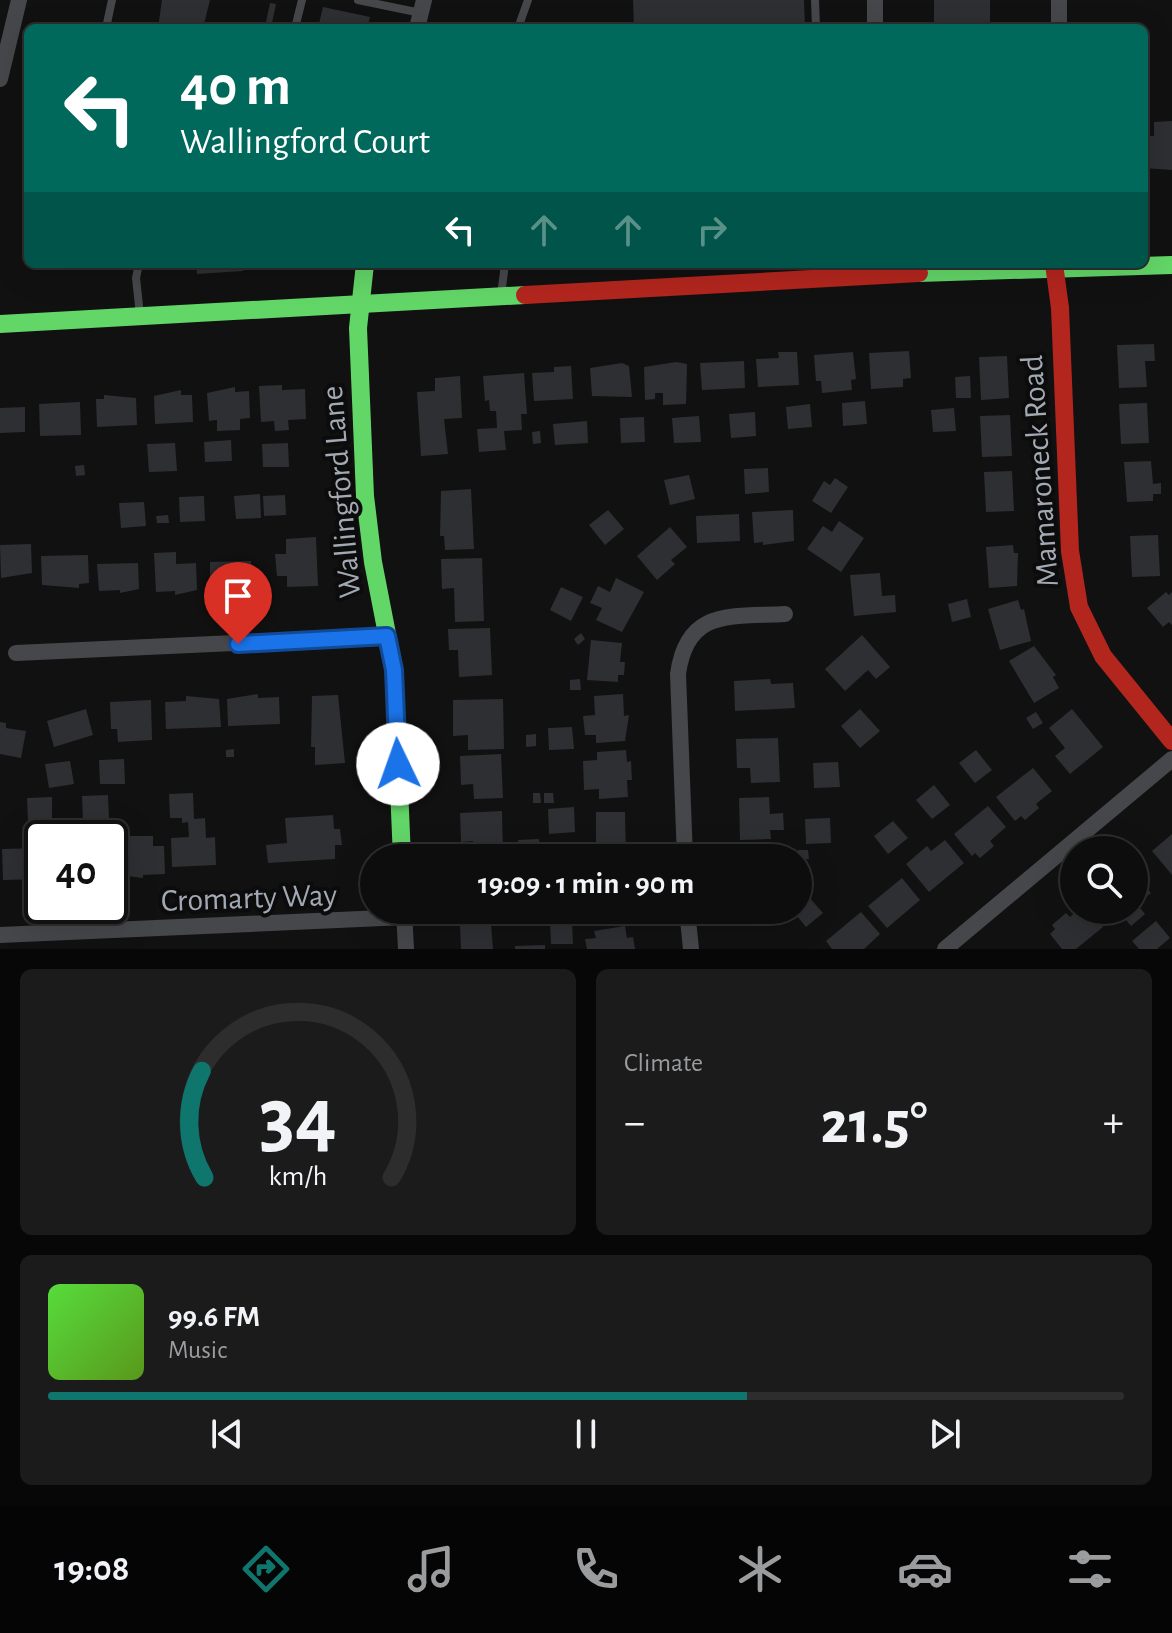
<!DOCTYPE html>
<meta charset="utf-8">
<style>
body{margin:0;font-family:"Alegreya Sans",sans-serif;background:#1b1b1c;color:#f1f3f6;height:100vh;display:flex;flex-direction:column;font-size:30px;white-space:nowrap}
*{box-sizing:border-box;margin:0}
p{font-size:26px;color:#9a9c9e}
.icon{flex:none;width:44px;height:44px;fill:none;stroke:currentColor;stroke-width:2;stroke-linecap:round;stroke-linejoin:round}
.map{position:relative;height:949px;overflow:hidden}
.drawer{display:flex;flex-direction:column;gap:20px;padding:20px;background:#070708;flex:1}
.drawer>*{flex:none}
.banner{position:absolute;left:24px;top:24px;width:1124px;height:244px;border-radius:12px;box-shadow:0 8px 32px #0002,0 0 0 2px #2d2d2e;background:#00695c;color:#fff;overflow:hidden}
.buttons{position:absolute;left:1060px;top:836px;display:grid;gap:16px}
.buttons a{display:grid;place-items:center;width:88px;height:88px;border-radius:50%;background:#0d0d0e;box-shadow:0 8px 32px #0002,0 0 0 2px #2d2d2e;font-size:40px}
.speed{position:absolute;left:24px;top:820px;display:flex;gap:16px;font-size:40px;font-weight:700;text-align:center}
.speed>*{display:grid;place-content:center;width:104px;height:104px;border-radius:50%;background:#0d0d0e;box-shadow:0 8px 32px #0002,0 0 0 2px #2d2d2e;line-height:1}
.speed .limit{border:4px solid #111;border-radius:12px;background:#fff;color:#111}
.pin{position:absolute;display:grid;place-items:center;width:68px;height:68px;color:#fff;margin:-82px -34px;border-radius:50% 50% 50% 0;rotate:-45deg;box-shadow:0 0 8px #0007}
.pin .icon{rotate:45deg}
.me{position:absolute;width:88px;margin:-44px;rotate:357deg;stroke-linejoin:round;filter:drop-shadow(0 0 6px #0008)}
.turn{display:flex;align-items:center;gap:28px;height:168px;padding:0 24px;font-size:36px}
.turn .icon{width:104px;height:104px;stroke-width:2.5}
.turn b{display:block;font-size:56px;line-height:68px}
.lanes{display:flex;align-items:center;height:76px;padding:0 24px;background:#0003;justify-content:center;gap:40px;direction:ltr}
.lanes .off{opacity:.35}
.big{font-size:60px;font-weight:700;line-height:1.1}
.drawer .widget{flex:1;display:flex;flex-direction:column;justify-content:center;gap:12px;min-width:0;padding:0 28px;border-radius:12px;background:#1b1b1c}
.drawer .dial{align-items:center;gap:0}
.dial svg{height:208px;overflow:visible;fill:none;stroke:#2d2d2e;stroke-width:7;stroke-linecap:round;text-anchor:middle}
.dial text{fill:#f1f3f6;stroke:none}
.song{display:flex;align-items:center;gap:24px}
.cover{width:96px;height:96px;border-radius:12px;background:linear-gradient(135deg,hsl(110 70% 55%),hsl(90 70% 35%))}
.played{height:8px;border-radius:4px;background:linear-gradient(90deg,#0f766e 65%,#2d2d2e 65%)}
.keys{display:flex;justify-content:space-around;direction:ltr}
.heat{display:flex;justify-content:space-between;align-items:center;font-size:44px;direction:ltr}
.drawer .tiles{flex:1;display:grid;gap:20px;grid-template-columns:1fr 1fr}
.widget:last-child{grid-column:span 2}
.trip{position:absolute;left:360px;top:844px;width:452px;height:80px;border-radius:40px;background:#0d0d0e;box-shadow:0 8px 32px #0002,0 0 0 2px #2d2d2e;font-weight:700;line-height:80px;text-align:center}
.tabs{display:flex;height:128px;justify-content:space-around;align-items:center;background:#050506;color:#9a9c9e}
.tabs .icon{width:56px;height:56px}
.tabs .active{color:#0f766e}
.tabs b{font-size:36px;color:#f1f3f6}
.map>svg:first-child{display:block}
</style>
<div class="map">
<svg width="1172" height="949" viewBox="0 0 1172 949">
<rect width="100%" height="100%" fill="#111112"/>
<g fill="#2e2f32">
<path d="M 162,0 L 210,0 L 203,28 L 158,28 Z"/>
<path d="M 633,0 L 804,0 L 805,28 L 634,28 Z"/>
<rect x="934" y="0" width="56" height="28"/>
<path d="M 270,3 L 276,4 L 272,23 L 266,22 Z"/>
<path d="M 323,7 L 370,17 L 367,28 L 318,28 Z"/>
<path d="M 1172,121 L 1172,170 L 1144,168 L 1144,136 L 1154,136 L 1154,122 Z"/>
<path d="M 196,264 L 242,264 L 243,271 L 197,274 Z"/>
<path d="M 1154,344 L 1155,361 L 1145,361 L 1147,387 L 1119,388 L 1117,345 Z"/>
<path d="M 909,351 L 911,378 L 903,379 L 903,387 L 871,389 L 869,353 Z"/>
<path d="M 778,352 L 797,352 L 799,385 L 758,387 L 756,359 L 779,358 Z"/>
<path d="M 853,352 L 856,379 L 851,380 L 852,390 L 822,393 L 821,381 L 816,381 L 814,355 Z"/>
<path d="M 1007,356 L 1009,398 L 981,400 L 979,357 Z"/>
<path d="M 744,361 L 745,388 L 702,390 L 700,363 Z"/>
<path d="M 676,362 L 687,364 L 686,404 L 663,405 L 663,393 L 655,393 L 655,399 L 645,400 L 644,367 Z"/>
<path d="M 622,363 L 629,366 L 632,397 L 592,396 L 590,368 Z"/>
<path d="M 571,366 L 573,399 L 534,401 L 532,373 L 554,372 L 554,367 Z"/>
<path d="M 524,373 L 527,414 L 521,414 L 522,430 L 504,431 L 506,450 L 479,452 L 477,429 L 497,428 L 496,411 L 490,411 L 489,400 L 485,401 L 483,376 Z"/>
<path d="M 460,376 L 462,418 L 444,419 L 448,454 L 421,456 L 417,392 L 435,391 L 435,378 Z"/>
<path d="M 970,376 L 971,398 L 956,398 L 955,377 Z"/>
<path d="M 282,385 L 282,390 L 305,389 L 306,419 L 288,420 L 289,430 L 275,431 L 274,421 L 261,422 L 259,386 Z"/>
<path d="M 235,387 L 235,392 L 249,391 L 250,418 L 240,419 L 240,430 L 217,431 L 217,420 L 209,421 L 207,393 Z"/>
<path d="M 181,390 L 181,395 L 192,395 L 193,422 L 155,424 L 154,396 Z"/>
<path d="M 104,395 L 136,398 L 137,425 L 97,427 L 96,399 L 104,399 Z"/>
<path d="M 865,401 L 867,424 L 843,426 L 842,403 Z"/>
<path d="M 80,402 L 81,435 L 40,436 L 39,404 Z"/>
<path d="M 1147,403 L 1149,443 L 1121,444 L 1119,404 Z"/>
<path d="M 810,404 L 812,427 L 788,429 L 786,407 Z"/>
<path d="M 25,407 L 25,432 L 0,433 L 0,408 Z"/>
<path d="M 954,408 L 956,431 L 933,432 L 931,410 Z"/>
<path d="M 755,412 L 756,436 L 731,438 L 729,414 Z"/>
<path d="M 1010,415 L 1012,456 L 982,457 L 980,416 Z"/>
<path d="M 699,416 L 701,442 L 674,443 L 672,418 Z"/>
<path d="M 644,417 L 645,442 L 621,443 L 620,418 Z"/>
<path d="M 587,421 L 588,443 L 555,445 L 553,424 Z"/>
<path d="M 540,431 L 541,443 L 533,444 L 532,432 Z"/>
<path d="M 231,440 L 232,461 L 205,462 L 204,442 Z"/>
<path d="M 175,443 L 177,471 L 149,472 L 147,444 Z"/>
<path d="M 288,443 L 289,467 L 263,467 L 262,444 Z"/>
<path d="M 1151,461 L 1153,484 L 1161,483 L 1161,494 L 1153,494 L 1153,501 L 1127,502 L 1124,462 Z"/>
<path d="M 84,465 L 85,475 L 76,476 L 75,466 Z"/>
<path d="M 768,468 L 769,492 L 745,494 L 744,469 Z"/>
<path d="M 1012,471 L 1014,511 L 986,512 L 984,472 Z"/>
<path d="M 689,475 L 695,499 L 670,505 L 664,480 Z"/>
<path d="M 835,478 L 848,487 L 831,513 L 812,501 L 824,481 L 830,485 Z"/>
<path d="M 471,489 L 474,549 L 445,550 L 444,536 L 440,536 L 441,491 Z"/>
<path d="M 260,494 L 261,518 L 236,519 L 234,496 Z"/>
<path d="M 285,495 L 286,515 L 264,516 L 263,496 Z"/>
<path d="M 204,496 L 205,521 L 180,522 L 179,497 Z"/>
<path d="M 144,502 L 146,526 L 121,528 L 119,503 Z"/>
<path d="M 608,510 L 624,529 L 605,545 L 589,525 Z"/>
<path d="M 793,510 L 794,541 L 763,545 L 763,542 L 754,543 L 752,512 Z"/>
<path d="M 739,514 L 740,541 L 697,543 L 696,516 Z"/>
<path d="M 168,515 L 169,523 L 157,523 L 156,516 Z"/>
<path d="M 839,521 L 864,538 L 841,572 L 807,549 L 823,526 L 832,532 Z"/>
<path d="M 670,527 L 687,547 L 671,560 L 675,564 L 657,580 L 637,556 Z"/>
<path d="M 1158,535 L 1160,576 L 1132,577 L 1130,536 Z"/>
<path d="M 316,537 L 318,586 L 287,587 L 287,576 L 277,576 L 275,554 L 286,554 L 286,539 Z"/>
<path d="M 31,544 L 32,573 L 1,578 L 0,545 Z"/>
<path d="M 1013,545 L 1014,553 L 1018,553 L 1017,586 L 989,588 L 986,547 Z"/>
<path d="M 176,552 L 176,564 L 196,563 L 197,590 L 175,595 L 175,591 L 156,592 L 154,553 Z"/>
<path d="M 88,555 L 89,583 L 79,584 L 79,588 L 42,585 L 41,556 Z"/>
<path d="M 482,558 L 484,621 L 455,622 L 454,588 L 442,589 L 441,559 Z"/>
<path d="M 251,561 L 252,592 L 210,589 L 210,562 Z"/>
<path d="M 138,563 L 139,589 L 120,593 L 120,590 L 99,591 L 97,564 Z"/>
<path d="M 880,573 L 882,596 L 895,595 L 896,612 L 854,616 L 850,575 Z"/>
<path d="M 616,578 L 644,592 L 622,632 L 596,620 L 602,608 L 590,603 L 598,586 L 610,592 Z"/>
<path d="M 561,587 L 583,597 L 571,621 L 550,610 Z"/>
<path d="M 1166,592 L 1169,595 L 1172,592 L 1172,625 L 1169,622 L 1163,627 L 1147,608 Z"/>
<path d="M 967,599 L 971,617 L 952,622 L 948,604 Z"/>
<path d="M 1018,600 L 1021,610 L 1024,609 L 1031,641 L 1000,650 L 988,609 Z"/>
<path d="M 490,628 L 492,675 L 459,677 L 458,650 L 449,650 L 448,629 Z"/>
<path d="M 581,633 L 585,639 L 578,645 L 574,639 Z"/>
<path d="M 862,635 L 890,667 L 876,679 L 868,670 L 845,691 L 825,669 Z"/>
<path d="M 591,640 L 622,643 L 620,662 L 625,662 L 624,675 L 618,675 L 618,682 L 587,680 Z"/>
<path d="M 1034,646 L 1056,675 L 1053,677 L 1059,688 L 1034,703 L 1009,661 Z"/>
<path d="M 580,679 L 581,690 L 570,690 L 570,680 Z"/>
<path d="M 770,679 L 771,684 L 793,683 L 795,708 L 735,711 L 734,681 Z"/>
<path d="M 258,694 L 258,698 L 279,697 L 280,724 L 228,726 L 227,699 Z"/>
<path d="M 623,694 L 624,716 L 629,715 L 625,741 L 596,743 L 596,735 L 585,735 L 583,716 L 595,715 L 594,696 Z"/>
<path d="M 338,695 L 345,763 L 315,765 L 315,747 L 311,747 L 312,696 Z"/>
<path d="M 186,696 L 219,699 L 221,727 L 166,729 L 165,702 L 186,701 Z"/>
<path d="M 503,699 L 504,749 L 468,750 L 468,735 L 453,736 L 453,700 Z"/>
<path d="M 151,700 L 152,740 L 118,742 L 117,729 L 111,729 L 110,702 Z"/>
<path d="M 86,709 L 93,735 L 54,747 L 47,721 Z"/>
<path d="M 860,709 L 880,731 L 860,748 L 841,726 Z"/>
<path d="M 1072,709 L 1103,747 L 1070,774 L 1055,756 L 1065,748 L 1049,728 Z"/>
<path d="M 1036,712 L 1043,723 L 1033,729 L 1026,718 Z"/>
<path d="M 0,722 L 6,723 L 6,728 L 26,731 L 21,758 L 0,754 Z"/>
<path d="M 572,727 L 574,749 L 549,750 L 548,728 Z"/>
<path d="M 536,734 L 536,746 L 526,747 L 526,735 Z"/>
<path d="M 778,738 L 780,782 L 751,783 L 750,768 L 737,768 L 736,739 Z"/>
<path d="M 234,749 L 234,757 L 226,757 L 226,750 Z"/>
<path d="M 626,750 L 627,762 L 631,761 L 632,780 L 627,780 L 628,797 L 599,799 L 599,789 L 584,790 L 583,761 L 597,760 L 597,752 Z"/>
<path d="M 976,750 L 992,770 L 975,783 L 959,763 Z"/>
<path d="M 501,754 L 503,798 L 474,799 L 473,784 L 461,785 L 460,756 Z"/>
<path d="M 124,759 L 125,784 L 100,784 L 99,760 Z"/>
<path d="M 70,761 L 74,784 L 49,788 L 45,764 Z"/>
<path d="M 838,762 L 840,787 L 814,788 L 813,763 Z"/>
<path d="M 1033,768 L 1052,791 L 1036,804 L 1039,808 L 1025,820 L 1021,816 L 1015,821 L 996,797 Z"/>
<path d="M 934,785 L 950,805 L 932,819 L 916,800 Z"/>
<path d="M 193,793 L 194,819 L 205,818 L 206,838 L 215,837 L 216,865 L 172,867 L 171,838 L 189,837 L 188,822 L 182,823 L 182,818 L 170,818 L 169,794 Z"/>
<path d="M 533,793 L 540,793 L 541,803 L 533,803 Z"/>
<path d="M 544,793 L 553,793 L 554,803 L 544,803 Z"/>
<path d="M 108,795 L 109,819 L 83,820 L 82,796 Z"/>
<path d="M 52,797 L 52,822 L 28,822 L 27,798 Z"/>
<path d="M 769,797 L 770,814 L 783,813 L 784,830 L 770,830 L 771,839 L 740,840 L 739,798 Z"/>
<path d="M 988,806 L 1006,827 L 990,841 L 994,846 L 980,858 L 975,853 L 972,856 L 954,834 Z"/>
<path d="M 574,807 L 575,832 L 549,834 L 548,809 Z"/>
<path d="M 502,811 L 503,857 L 474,858 L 473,841 L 461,842 L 460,813 Z"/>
<path d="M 596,812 L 625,812 L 626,855 L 596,855 Z"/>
<path d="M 333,815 L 334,829 L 340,829 L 342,845 L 335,845 L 335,859 L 268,863 L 266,845 L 287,843 L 285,818 Z"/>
<path d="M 830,818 L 831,843 L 806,844 L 805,819 Z"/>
<path d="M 893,821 L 908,838 L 888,854 L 874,836 Z"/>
<path d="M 1172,834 L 1172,875 L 1152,851 Z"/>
<path d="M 127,836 L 153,836 L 153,846 L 164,846 L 165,874 L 143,875 L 143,878 L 120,875 L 119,847 L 128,847 Z"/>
<path d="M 539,839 L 540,858 L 519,858 L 518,840 Z"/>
<path d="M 945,840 L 964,863 L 929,892 L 906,864 L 927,846 L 931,851 Z"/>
<path d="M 42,848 L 42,879 L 3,880 L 2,849 Z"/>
<path d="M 798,850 L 808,850 L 809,859 L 798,859 Z"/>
<path d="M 1134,872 L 1151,893 L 1137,904 L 1145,914 L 1131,926 L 1123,916 L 1116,921 L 1107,910 L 1134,910 Z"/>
<path d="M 902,878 L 920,900 L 887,928 L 868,906 Z"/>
<path d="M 808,896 L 823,913 L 806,927 L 792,910 L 798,910 L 798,904 Z"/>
<path d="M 464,910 L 493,910 L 493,912 L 464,914 Z"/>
<path d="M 518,910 L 541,910 L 541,917 L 519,918 Z"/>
<path d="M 597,910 L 626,910 L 627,914 L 597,915 Z"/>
<path d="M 743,910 L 771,910 L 771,912 L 743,914 Z"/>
<path d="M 1078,910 L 1089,910 L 1103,927 L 1076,949 L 1062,949 L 1050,934 L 1055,929 L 1052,925 L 1066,913 L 1070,917 Z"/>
<path d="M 861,912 L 880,934 L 864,949 L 832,949 L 826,941 Z"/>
<path d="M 1156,921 L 1170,938 L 1157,949 L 1139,949 L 1132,941 Z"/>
<path d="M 572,922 L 573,944 L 551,944 L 550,923 Z"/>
<path d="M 491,924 L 493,949 L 461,949 L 460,925 Z"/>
<path d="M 625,926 L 627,938 L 633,937 L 635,949 L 587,949 L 585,939 L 596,938 L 594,931 Z"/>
<path d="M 545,945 L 545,949 L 515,949 L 515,946 Z"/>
</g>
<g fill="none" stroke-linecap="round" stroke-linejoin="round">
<g stroke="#46474a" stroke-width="8">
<path d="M 358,0 L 421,13"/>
<path d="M 815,0 L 816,28"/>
<path d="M 106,28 L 112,0"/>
<path d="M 295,28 L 302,0"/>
<path d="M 518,28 L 528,0"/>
<path d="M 139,264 L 136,278 L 140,315"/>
<path d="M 501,295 L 505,264"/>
</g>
<g stroke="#46474a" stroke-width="16">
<path d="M 875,0 L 875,28"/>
<path d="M 417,28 L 424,0"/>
<path d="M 1059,28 L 1059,0"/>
<path d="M 0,79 L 19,0"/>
<path d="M 16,653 L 387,636"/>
<path d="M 685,858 L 678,674 C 687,608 731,617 785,614"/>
<path d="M 404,910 L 406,949"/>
<path d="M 687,910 L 691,949"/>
<path d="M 0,935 L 405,917"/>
<path d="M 945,949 L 1172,759"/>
</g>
<g stroke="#63d668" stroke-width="18">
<path d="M 365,264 L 358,328 L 365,496 L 373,562 L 394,670 L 402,858"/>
<path d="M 919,273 L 1172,265"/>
<path d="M 0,324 L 525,295"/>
</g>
<g stroke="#b3261e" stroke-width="18">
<path d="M 1054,264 L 1060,308 L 1070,551 L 1079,607 L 1103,656 L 1172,741"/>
<path d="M 525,295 L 919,273"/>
</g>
</g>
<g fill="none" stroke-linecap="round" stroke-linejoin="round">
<defs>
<path id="route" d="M 238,644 L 387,636 L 394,670 L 398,764"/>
</defs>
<use href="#route" stroke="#114b97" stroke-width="20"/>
<use href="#route" stroke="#1a73e8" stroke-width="14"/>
</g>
<g text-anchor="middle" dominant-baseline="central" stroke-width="8" stroke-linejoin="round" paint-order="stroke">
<g font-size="32" fill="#a2a9b3" stroke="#0c0c0d">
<text transform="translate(1040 471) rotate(-94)">Mamaroneck Road</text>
<text transform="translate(341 492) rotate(-95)">Wallingford Lane</text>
<text transform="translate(249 898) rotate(-2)">Cromarty Way</text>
</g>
</g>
</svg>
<div class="buttons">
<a><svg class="icon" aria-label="search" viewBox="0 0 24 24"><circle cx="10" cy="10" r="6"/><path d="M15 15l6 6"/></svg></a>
</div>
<div class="speed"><div class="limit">40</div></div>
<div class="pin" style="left:238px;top:644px;background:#d93025"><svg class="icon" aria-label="arrive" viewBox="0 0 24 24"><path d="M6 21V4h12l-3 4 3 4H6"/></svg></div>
<svg class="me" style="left:398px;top:764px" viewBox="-20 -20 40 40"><circle r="19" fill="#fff"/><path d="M0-13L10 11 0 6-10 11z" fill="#1a73e8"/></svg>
<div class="trip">19:09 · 1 min · 90 m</div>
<div class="banner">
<div class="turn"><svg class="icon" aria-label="left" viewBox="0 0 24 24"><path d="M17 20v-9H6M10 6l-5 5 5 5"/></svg><div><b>40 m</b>Wallingford Court</div></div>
<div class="lanes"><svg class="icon" aria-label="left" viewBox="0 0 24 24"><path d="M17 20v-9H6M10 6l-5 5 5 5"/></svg><svg class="icon off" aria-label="ahead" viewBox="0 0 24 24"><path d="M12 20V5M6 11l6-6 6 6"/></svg><svg class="icon off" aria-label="ahead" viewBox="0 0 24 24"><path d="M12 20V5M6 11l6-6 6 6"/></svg><svg class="icon off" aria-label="right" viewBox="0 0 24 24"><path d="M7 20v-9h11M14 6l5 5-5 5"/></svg></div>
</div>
</div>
<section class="drawer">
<div class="tiles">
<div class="widget dial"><svg viewBox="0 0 100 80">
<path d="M14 69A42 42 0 1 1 86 69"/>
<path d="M14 69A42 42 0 0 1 13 28" stroke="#0f766e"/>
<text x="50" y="56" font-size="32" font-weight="700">34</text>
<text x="50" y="72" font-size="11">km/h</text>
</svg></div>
<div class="widget"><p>Climate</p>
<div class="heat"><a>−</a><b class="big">21.5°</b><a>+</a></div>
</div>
<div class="widget">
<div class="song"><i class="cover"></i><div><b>99.6 FM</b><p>Music</p></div></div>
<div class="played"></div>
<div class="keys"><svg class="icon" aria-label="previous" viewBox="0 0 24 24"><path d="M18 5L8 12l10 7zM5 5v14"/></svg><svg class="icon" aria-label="pause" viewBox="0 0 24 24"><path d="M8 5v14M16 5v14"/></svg><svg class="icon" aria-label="next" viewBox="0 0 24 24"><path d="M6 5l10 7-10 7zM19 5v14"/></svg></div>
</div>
</div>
</section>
<nav class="tabs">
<b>19:08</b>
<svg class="icon active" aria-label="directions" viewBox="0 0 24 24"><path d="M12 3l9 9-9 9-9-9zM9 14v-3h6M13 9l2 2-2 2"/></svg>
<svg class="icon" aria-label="music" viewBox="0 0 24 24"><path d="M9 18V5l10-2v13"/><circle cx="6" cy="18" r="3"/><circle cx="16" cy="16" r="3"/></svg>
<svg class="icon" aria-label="phone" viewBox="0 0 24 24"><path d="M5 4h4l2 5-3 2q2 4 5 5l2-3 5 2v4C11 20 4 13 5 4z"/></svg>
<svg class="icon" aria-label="climate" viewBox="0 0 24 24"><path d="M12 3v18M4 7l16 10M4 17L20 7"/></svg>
<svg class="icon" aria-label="car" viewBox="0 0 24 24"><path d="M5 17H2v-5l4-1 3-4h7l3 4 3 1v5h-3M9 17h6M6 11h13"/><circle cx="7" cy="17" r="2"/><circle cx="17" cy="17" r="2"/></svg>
<svg class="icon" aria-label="filters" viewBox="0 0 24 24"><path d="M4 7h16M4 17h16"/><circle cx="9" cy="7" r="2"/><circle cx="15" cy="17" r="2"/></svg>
</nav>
